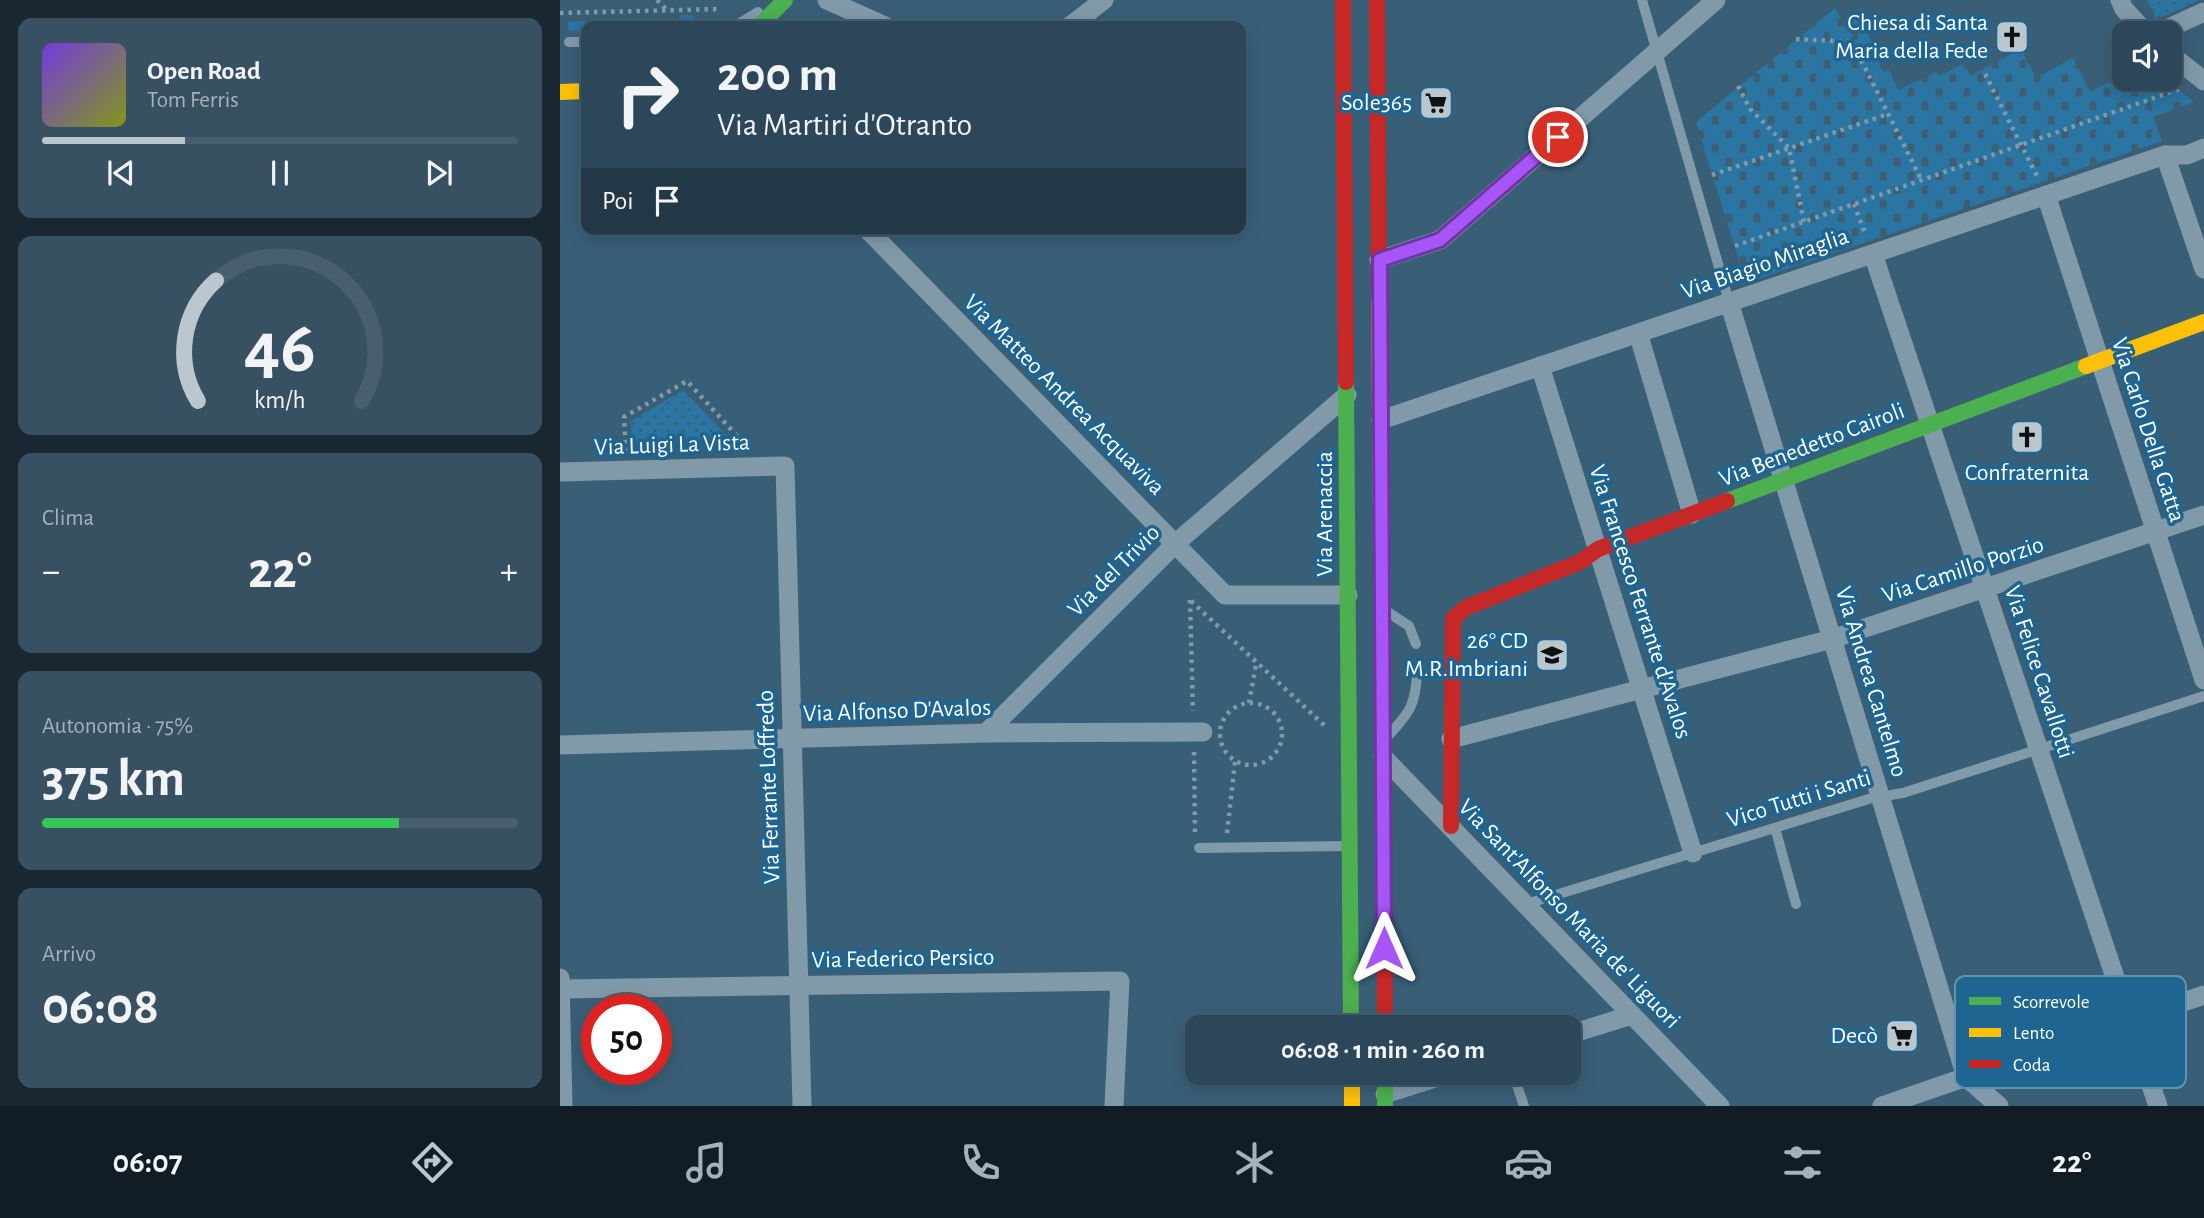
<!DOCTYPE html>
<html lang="it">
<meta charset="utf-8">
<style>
body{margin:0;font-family:"Alegreya Sans",sans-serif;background:#375162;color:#f1f3f6;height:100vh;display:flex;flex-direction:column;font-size:26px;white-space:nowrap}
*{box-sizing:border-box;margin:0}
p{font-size:23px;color:#a6b2ba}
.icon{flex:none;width:38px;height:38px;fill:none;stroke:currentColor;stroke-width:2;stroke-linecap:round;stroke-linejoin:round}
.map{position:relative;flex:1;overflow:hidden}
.drawer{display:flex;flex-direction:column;gap:18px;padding:18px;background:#182731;width:560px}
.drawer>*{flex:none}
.hud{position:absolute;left:21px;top:21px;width:665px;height:214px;border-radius:14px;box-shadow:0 4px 18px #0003,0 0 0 2px #475f6f;background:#2b4759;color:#f1f3f6;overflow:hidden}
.tools{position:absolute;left:1552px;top:21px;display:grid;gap:14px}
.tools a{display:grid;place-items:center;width:70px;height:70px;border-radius:14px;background:#2b4759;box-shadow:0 4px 18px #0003,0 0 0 2px #475f6f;font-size:35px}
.speed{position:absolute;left:21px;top:994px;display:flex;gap:14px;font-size:35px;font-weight:700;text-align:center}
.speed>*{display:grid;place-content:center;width:91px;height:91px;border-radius:50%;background:#2b4759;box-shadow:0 4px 18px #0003,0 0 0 2px #475f6f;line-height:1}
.speed .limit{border:10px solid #d22;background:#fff;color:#111}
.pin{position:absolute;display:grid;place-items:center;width:60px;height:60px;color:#fff;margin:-30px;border:4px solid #fff;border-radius:50%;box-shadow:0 2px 7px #0007}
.me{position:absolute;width:77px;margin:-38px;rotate:0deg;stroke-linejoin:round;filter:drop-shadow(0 0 5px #0008)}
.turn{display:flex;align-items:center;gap:24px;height:147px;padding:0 21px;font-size:32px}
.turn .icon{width:91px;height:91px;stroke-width:2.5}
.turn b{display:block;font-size:49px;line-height:60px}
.then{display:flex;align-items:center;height:66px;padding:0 21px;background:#0003;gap:14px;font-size:26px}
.big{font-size:52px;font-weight:600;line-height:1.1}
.drawer .widget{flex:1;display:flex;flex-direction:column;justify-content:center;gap:10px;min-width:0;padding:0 24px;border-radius:14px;background:#375162}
.drawer .dial{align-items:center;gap:0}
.dial svg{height:182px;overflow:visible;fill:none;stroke:#475f6f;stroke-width:7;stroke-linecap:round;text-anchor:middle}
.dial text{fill:#f1f3f6;stroke:none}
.song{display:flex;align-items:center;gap:21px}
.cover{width:84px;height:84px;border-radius:10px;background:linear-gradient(135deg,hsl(260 70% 55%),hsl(70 70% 35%))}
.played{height:7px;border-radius:4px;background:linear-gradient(90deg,#bac7cf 30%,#475f6f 30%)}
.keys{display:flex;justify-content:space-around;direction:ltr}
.heat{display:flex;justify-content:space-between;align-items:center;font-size:38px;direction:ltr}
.charge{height:10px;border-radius:5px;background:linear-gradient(90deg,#34c759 75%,#475f6f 0)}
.trip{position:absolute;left:625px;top:1015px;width:396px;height:70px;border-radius:14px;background:#2b4759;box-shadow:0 4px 18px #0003,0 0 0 2px #475f6f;font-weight:600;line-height:70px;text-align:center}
.tabs{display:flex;height:112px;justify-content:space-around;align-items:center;background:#111c24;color:#a6b2ba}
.tabs .icon{width:49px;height:49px}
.tabs .active{color:#bac7cf}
.tabs b{font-size:32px;color:#f1f3f6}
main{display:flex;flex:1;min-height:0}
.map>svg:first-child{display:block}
</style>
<main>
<section class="drawer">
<div class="widget">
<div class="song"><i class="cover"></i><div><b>Open Road</b><p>Tom Ferris</p></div></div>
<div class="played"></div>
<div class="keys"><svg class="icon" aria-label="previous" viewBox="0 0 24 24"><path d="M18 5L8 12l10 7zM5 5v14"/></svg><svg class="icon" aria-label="pause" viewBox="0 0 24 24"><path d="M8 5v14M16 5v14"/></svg><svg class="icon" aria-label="next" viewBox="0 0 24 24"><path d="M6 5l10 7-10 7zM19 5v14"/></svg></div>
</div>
<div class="widget dial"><svg viewBox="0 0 100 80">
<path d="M14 69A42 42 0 1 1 86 69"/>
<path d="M14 69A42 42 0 0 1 22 16" stroke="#bac7cf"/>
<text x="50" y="56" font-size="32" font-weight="700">46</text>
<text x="50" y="72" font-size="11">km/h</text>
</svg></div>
<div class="widget"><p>Clima</p>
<div class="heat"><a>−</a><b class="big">22°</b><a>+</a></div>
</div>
<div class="widget"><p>Autonomia · 75%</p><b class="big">375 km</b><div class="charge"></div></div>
<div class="widget"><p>Arrivo</p><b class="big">06:08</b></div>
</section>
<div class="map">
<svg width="1644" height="1106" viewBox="0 0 1644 1106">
<defs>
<pattern id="grass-tufts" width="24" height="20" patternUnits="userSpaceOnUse" patternTransform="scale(1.75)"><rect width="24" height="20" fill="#2a75a2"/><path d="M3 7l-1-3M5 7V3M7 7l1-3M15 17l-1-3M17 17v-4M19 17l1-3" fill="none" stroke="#3d5e73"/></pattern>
<pattern id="cemetery-stones" width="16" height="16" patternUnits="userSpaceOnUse" patternTransform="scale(1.75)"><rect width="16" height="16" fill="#2a75a2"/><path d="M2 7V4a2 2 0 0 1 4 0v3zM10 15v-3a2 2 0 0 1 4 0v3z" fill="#3d5e73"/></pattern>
<pattern id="park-dots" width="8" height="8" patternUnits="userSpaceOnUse" patternTransform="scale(1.75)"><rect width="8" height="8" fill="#2a75a2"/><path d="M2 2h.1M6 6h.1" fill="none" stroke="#3d5e73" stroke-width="1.8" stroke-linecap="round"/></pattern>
</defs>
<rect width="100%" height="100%" fill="#395f77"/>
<path fill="url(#grass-tufts)" d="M 121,15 L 133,15 L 133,26 L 26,26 L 26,31 L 9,31 L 8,22 L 86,19 L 97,26 L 114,26 Z"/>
<path fill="url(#cemetery-stones)" d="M 1275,8 L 1283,21 L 1299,13 L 1324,72 L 1329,70 L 1338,90 L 1376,72 L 1379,76 L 1404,63 L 1410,76 L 1461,49 L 1476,78 L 1513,58 L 1530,92 L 1564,75 L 1564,79 L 1604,79 L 1634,102 L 1593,117 L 1602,141 L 1186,283 L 1136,122 Z"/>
<g fill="url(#park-dots)">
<path d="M 1587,0 L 1639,0 L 1597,20 Z"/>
<path d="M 124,391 L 169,438 L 72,441 L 71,421 L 118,393 Z"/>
</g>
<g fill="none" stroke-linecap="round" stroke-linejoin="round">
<g stroke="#819aaa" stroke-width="4.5" stroke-dasharray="3.5 5" stroke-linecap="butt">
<path d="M 97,0 L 106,9"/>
<path d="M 0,13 L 161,9"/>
<path d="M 1236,39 L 1292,42 L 1362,181"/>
<path d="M 1425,74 L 1478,178"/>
<path d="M 1178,86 L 1190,109 L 1229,148 L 1244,222"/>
<path d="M 1152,175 L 1328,114"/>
<path d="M 1294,204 L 1306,236"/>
<path d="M 1175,246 L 1622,88"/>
<path d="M 66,452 L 64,417 L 127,381 L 188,448"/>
<path d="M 630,600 L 633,711"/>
<path d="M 631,601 L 765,726"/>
<circle cx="691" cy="734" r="31"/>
<path d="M 689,703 L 696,665"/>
<path d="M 634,752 L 635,832"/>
<path d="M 667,833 L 675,762"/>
</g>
<g stroke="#819aaa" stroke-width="10">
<path d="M 1082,0 L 1169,302"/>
<path d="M 175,26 L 198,12"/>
<path d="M 9,42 L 26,42"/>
<path d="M 826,611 L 849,626 L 856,644"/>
<path d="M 829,735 C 850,712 856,704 857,672"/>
<path d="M 1215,828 L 1236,904"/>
<path d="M 639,848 L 788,846"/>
<path d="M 966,904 L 1312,798 L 1343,793 L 1644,696"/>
<path d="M 953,1073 L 964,1106"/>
</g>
<g stroke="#819aaa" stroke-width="19">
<path d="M 267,0 L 325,26"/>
<path d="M 1560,0 L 1564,9 L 1586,33"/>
<path d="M 510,26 L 544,0"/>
<path d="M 1598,33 L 1644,12"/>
<path d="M 1610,54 L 1644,81"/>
<path d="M 1605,155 L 1644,269"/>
<path d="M 1486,195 L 1644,680"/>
<path d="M 307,229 L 665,595 L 788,595"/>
<path d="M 1313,254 L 1598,1106"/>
<path d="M 819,260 L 880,240 L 1156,0"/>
<path d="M 1169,302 L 1406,1077 L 1439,1106"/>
<path d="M 1078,333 L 1132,514"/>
<path d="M 980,366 L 1133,853"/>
<path d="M 821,420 L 1605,155 L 1627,155 L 1644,148"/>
<path d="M 0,472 L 225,466 L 242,1106"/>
<path d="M 426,733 L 616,543 L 787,395"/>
<path d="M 891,739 L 1272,639 L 1644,515"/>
<path d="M 0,745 L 426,733 L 643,732"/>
<path d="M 823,757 L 1160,1106"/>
<path d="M 0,978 L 3,1106"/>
<path d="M 0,989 L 560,981 L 554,1106"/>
<path d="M 1008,1035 L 1072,1015"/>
<path d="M 825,1094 L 891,1073"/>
<path d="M 1322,1106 L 1644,995"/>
</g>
<g stroke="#4caf50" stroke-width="16">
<path d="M 199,26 L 225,0"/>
<path d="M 786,382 L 791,1027"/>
<path d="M 1167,501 L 1526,366"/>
<path d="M 825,1073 L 825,1106"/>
</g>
<g stroke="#ffc107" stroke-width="16">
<path d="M 0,92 L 26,91"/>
<path d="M 819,297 L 823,736"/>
<path d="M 1526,366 L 1644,322"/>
<path d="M 792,1073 L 792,1106"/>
</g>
<g stroke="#c62828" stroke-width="16">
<path d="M 783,0 L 786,382"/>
<path d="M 817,0 L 819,297"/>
<path d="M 823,736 L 825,1027"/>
<path d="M 891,826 L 893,619 L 905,608 L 1020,562 L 1038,549 L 1167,501"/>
</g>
</g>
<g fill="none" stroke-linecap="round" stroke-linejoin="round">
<defs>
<path id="route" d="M 824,948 L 820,260 L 880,240 L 998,137"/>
</defs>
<use href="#route" stroke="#6d37a1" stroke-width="18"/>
<use href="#route" stroke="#a855f7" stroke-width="12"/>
</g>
<defs>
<symbol id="church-square" viewBox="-11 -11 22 22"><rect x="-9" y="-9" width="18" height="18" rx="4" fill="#bac7cf" stroke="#1f6591"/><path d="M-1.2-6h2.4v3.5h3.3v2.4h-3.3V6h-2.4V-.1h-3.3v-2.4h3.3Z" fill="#111"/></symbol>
<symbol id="supermarket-square" viewBox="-11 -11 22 22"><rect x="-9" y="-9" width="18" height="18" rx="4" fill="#bac7cf" stroke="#1f6591"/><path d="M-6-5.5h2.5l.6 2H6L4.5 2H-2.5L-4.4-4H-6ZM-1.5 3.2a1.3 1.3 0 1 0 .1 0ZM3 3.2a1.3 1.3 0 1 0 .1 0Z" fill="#111"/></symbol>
<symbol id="school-square" viewBox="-11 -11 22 22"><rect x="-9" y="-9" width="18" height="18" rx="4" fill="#bac7cf" stroke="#1f6591"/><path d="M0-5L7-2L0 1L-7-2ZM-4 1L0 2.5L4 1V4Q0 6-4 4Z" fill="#111"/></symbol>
</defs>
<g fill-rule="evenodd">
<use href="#church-square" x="1433" y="18" width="38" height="38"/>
<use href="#supermarket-square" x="857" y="84" width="38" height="38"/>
<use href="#church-square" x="1448" y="418" width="38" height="38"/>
<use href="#school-square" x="973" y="636" width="38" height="38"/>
<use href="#supermarket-square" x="1323" y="1017" width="38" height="38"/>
</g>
<g text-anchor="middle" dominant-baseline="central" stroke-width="7" stroke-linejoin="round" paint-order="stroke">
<g font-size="24" fill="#fff" stroke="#1f6591" text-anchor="end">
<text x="1428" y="23">Chiesa di Santa<tspan x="1428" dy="28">Maria della Fede</tspan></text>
<text x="852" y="103">Sole365</text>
<text x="1467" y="473" text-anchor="middle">Confraternita</text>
<text x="968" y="641">26° CD<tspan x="968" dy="28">M.R.Imbriani</tspan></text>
<text x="1318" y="1036">Decò</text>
</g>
<g font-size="24" fill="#fff" stroke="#1f6591">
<text transform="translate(1205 264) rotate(-19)">Via Biagio Miraglia</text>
<text transform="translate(504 395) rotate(45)">Via Matteo Andrea Acquaviva</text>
<text transform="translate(1588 430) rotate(72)">Via Carlo Della Gatta</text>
<text transform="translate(112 445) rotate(-2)">Via Luigi La Vista</text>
<text transform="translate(1252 445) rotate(-21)">Via Benedetto Cairoli</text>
<text transform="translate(765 514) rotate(-90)">Via Arenaccia</text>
<text transform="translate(1403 570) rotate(-18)">Via Camillo Porzio</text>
<text transform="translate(554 571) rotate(-45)">Via del Trivio</text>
<text transform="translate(1080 602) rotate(72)">Via Francesco Ferrante d'Avalos</text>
<text transform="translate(1479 672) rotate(72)">Via Felice Cavallotti</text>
<text transform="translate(1311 682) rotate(73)">Via Andrea Cantelmo</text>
<text transform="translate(337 711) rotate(-2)">Via Alfonso D'Avalos</text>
<text transform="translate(209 787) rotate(-92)">Via Ferrante Loffredo</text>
<text transform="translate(1239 799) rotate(-17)">Vico Tutti i Santi</text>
<text transform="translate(1009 914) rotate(46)">Via Sant'Alfonso Maria de' Liguori</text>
<text transform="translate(343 959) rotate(-1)">Via Federico Persico</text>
</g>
</g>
<rect x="1395" y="976" width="231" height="112" rx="10" fill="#1f6591" stroke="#6293b2" stroke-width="2"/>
<rect x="1409" y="997" width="32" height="8" fill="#4caf50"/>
<rect x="1409" y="1028" width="32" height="9" fill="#ffc107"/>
<rect x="1409" y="1060" width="32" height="8" fill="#c62828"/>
<g font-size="19" fill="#fff">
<text x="1453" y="1008">Scorrevole</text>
<text x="1453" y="1039">Lento</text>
<text x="1453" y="1071">Coda</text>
</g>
</svg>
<div class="tools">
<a><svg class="icon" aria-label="sound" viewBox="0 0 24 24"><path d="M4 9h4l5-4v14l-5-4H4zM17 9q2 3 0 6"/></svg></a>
</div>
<div class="speed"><div class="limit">50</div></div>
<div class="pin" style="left:998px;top:137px;background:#d93025"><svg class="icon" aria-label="arrive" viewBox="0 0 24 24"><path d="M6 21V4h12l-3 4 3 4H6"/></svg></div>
<svg class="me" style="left:824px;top:948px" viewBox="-20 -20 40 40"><path d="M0-17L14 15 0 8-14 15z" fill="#a855f7" stroke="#fff" stroke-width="4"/></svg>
<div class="trip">06:08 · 1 min · 260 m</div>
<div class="hud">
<div class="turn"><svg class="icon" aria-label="right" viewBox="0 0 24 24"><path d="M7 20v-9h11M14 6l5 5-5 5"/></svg><div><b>200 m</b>Via Martiri d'Otranto</div></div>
<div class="then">Poi<svg class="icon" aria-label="arrive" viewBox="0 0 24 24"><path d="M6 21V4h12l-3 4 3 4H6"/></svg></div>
</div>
</div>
</main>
<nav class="tabs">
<b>06:07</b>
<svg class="icon active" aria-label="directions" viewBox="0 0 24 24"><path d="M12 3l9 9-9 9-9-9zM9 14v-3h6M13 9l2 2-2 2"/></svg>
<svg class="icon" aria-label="music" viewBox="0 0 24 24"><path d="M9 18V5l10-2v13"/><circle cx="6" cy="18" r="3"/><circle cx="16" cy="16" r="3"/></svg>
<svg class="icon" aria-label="phone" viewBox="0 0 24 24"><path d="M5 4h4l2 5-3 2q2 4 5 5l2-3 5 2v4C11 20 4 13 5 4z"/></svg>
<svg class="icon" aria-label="climate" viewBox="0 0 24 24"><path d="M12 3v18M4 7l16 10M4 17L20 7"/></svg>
<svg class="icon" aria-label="car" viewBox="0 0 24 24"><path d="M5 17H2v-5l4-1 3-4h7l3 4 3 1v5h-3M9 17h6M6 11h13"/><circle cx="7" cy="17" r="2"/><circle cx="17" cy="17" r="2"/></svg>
<svg class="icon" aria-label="filters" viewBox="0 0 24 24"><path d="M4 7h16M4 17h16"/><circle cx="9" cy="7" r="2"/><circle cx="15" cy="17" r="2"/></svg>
<b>22°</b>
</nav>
